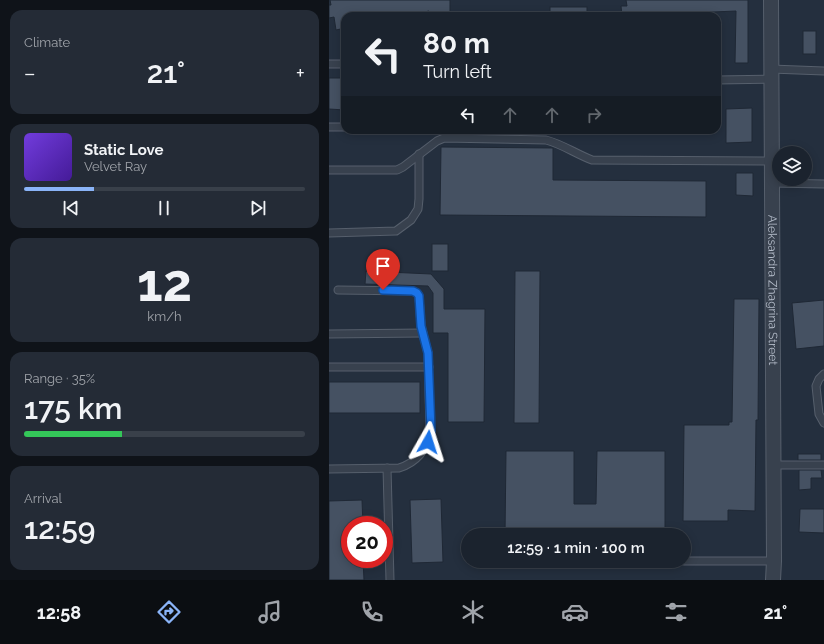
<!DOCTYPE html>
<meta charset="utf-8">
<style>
body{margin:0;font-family:Raleway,sans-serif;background:#242b36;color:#f1f3f6;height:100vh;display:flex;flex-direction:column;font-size:15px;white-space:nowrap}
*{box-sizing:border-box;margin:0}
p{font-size:13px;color:#a0a4aa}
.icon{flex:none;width:22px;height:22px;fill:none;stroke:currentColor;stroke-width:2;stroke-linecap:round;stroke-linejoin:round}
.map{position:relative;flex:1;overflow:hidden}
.drawer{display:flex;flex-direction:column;gap:10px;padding:10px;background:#0f1319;width:329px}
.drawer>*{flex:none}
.top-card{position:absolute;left:12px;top:12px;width:380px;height:122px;border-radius:12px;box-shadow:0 2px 10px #0003,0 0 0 1px #39404a;background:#1b232e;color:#f1f3f6;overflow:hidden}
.fabs{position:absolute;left:443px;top:146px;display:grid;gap:8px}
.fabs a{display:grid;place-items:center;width:40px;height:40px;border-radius:50%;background:#1b232e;box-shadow:0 2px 10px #0003,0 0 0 1px #39404a;font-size:20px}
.speed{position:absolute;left:12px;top:516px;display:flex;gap:8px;font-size:20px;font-weight:700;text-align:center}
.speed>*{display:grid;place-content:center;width:52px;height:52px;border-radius:50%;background:#1b232e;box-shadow:0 2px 10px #0003,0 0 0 1px #39404a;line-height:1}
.speed .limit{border:6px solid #d22;background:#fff;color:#111}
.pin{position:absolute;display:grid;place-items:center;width:34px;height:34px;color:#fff;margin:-41px -17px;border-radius:50% 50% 50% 0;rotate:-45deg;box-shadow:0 0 4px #0007}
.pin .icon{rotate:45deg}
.me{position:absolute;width:44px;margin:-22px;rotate:6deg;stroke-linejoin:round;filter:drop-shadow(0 0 3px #0008)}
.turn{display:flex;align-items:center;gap:14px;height:84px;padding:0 16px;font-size:18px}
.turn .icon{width:52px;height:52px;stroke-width:2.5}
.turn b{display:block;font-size:28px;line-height:34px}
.lanes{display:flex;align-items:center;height:38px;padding:0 16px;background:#0003;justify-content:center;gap:20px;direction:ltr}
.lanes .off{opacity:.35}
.big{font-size:30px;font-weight:600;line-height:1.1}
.drawer .card{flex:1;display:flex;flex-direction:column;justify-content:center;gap:6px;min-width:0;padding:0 14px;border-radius:12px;background:#242b36}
.drawer .dial{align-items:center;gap:0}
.dial b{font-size:52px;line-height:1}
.song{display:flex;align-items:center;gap:12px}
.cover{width:48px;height:48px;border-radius:6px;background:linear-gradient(135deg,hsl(260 70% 55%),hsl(260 70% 35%))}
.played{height:4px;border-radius:2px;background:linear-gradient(90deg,#8ab4f8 25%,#39404a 25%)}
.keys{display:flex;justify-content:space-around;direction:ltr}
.heat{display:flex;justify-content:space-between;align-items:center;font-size:22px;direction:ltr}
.charge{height:6px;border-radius:3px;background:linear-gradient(90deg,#34c759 35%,#39404a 0)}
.trip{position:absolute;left:132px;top:528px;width:230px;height:40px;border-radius:20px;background:#1b232e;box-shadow:0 2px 10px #0003,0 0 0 1px #39404a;font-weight:600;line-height:40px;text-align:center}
.menu{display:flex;height:64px;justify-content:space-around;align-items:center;background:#0b0e12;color:#a0a4aa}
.menu .icon{width:28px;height:28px}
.menu .active{color:#8ab4f8}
.menu b{font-size:18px;color:#f1f3f6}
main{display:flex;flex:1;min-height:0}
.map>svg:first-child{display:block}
</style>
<main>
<section class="drawer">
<div class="card"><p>Climate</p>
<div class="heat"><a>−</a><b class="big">21°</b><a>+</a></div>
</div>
<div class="card">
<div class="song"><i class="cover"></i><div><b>Static Love</b><p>Velvet Ray</p></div></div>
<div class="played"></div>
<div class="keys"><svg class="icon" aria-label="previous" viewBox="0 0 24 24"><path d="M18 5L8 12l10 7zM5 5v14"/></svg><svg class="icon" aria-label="pause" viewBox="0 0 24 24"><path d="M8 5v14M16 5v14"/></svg><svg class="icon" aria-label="next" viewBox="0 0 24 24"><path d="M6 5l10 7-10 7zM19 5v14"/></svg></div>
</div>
<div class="card dial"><b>12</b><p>km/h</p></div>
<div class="card"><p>Range · 35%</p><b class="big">175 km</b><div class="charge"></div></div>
<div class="card"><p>Arrival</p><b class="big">12:59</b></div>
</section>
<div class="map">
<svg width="495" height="580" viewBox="0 0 495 580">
<rect width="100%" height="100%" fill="#242f3e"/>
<g fill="#455162" stroke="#1f2835">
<path d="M 1,0 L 121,0 L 121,16 L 100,16 L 100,11 L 75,16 L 16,16 L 16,28 L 7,30 L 5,17 L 0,18 L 0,5 L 2,5 Z"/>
<path d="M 297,0 L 419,0 L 419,63 L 406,63 L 407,11 L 293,16 L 292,6 L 298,6 Z"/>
<rect x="221" y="7" width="37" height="9"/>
<rect x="474" y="31" width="13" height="23"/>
<path d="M 0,78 L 16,78 L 16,110 L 0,109 Z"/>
<path d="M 423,108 L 423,142 L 397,143 L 397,109 Z"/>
<path d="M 112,147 L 224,148 L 224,180 L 377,181 L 377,217 L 111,215 Z"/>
<path d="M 407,173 L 424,173 L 424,196 L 407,195 Z"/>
<rect x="103" y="244" width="16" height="27"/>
<path d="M 37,271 L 102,274 L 115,289 L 115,309 L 156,309 L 155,422 L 119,422 L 119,333 L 104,333 L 104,293 L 99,286 L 36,284 Z"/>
<path d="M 186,271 L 211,271 L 210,423 L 185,423 Z"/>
<path d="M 405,299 L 430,299 L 429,420 L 427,420 L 426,511 L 399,510 L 399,521 L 354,521 L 355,425 L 400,425 L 400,422 L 403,422 Z"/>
<path d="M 495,300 L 495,346 L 467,349 L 463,303 Z"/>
<rect x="0" y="382" width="91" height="31"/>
<path d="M 177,451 L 245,451 L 245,504 L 267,504 L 268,451 L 336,451 L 336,535 L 176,535 Z"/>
<rect x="469" y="454" width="23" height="6"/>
<path d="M 470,470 L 492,470 L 493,478 L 482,478 L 482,489 L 470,490 Z"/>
<path d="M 112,499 L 114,562 L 83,563 L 81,500 Z"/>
<path d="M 33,500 L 34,525 L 21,525 L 21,559 L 34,559 L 35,580 L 0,580 L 0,501 Z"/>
<path d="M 471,509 L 495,509 L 495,533 L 470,532 Z"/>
</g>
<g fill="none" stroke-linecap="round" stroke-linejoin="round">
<defs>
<g id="service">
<path d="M 0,64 L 16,64"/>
<path d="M 442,69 L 495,71"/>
<path d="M 388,80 L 442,79"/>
<path d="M 0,127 L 16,127"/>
<path d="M 0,170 L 68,170 L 74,167 L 108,141 L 115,138 L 217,140 C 233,144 247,154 263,160 L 442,161"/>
<path d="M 442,183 L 495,184"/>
<path d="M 0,233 L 67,231 L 82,220 L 89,209 L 90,199 L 90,154"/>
<path d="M 0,334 L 94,333"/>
<path d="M 0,367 L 100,367"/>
<path d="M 495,374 L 490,379 L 487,386 L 490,414 L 495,423"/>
<path d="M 444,465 L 495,465"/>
<path d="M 58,468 L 61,580"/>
<path d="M 0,469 L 70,468 C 89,462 98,449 101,431 L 99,353 L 92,326 L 90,296 L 88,293 L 84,291 L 9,290"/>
<path d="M 355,561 L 445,561"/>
</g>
<g id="minor">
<path id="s1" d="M 442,0 L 445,561 L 444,580"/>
</g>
</defs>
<use href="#service" stroke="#565f6c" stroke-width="9"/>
<use href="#minor" stroke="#565f6c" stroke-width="16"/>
<use href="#service" stroke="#38414e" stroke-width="7"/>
<use href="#minor" stroke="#38414e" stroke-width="14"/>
</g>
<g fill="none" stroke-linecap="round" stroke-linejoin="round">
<defs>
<path id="route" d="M 54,290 L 84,291 L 88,293 L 90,296 L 92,326 L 99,353 L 102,431 L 99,442"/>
</defs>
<use href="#route" stroke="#114b97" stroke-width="10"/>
<use href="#route" stroke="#1a73e8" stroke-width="7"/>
</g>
<g text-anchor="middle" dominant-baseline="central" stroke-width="3.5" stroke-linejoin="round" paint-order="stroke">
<g font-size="12" fill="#b4bcc9" stroke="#1d2633">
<text stroke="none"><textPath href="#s1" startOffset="290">Aleksandra Zhagrina Street</textPath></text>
</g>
</g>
</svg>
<div class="fabs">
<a><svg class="icon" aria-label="layers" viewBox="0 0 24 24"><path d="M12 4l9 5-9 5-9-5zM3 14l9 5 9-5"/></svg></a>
</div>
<div class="speed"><div class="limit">20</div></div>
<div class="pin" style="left:54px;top:290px;background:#d93025"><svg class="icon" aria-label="arrive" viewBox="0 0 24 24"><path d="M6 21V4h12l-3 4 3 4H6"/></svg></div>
<svg class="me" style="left:99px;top:442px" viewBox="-20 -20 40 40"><path d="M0-17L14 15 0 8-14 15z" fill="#1a73e8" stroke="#fff" stroke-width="4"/></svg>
<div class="trip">12:59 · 1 min · 100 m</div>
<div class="top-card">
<div class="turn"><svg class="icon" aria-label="left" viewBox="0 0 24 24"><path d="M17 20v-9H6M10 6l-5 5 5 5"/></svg><div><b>80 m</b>Turn left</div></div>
<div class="lanes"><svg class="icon" aria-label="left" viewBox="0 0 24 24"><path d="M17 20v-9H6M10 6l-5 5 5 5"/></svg><svg class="icon off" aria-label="ahead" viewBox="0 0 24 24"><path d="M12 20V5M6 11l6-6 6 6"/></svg><svg class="icon off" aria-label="ahead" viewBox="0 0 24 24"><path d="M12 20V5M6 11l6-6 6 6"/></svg><svg class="icon off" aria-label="right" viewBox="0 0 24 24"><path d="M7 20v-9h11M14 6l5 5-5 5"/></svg></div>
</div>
</div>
</main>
<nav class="menu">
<b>12:58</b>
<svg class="icon active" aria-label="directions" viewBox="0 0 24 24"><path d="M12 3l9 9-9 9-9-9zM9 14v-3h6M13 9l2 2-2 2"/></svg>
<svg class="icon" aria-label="music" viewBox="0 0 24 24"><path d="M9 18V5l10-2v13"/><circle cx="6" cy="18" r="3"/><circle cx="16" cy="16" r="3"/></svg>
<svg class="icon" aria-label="phone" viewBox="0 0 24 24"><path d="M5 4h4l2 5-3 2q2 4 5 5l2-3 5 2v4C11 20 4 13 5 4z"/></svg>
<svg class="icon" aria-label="climate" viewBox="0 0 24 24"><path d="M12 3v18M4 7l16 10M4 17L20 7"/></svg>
<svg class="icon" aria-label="car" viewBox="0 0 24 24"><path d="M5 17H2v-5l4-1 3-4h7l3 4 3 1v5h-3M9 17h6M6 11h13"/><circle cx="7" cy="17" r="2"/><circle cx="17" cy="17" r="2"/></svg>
<svg class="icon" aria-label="filters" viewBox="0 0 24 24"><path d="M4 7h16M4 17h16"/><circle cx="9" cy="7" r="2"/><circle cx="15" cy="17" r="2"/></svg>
<b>21°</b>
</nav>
